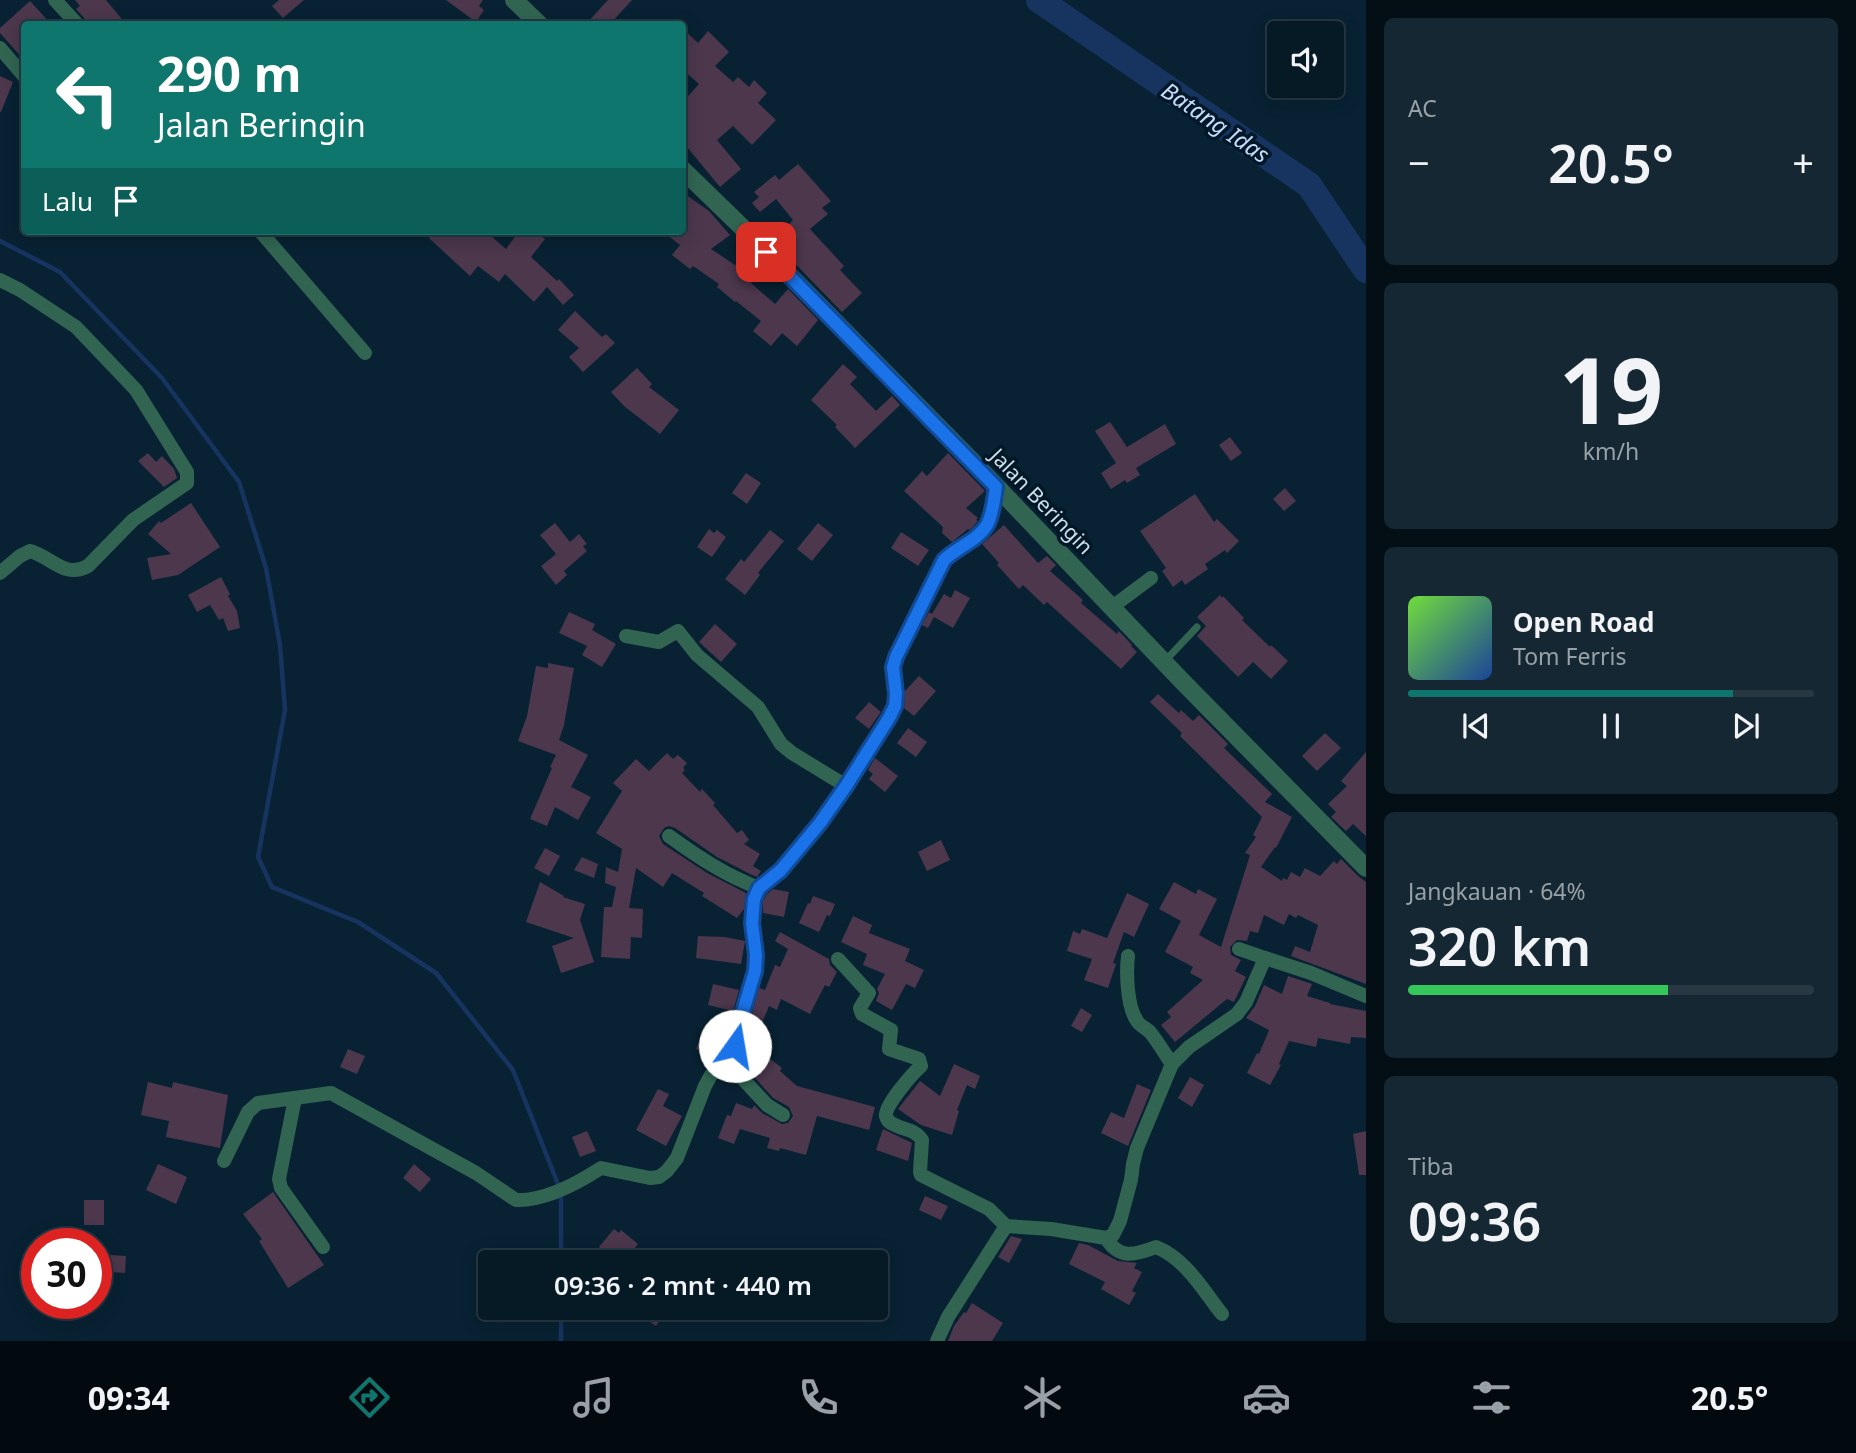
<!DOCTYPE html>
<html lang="id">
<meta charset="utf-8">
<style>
body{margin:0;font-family:"Noto Sans",sans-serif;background:#142732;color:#f1f3f6;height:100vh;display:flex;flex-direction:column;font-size:26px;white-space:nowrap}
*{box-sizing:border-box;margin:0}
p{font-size:23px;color:#98a1a7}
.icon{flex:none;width:38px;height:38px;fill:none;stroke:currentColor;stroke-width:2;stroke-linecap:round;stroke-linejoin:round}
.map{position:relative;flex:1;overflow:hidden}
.panel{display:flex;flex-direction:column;gap:18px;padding:18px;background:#030e15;width:490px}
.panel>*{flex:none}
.top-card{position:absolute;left:21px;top:21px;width:665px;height:214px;border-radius:7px;box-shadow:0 4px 18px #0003,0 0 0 2px #273843;background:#0f766e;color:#fff;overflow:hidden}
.fabs{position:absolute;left:1267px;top:21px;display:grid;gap:14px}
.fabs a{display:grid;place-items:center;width:77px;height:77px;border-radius:7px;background:#061a26;box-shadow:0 4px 18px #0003,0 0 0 2px #273843;font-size:35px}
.speed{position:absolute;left:21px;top:1228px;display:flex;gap:14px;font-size:35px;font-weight:700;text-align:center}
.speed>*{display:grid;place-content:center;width:91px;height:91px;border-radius:50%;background:#061a26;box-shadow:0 4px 18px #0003,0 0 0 2px #273843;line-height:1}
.speed .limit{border:10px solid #d22;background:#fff;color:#111}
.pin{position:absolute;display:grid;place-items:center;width:60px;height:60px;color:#fff;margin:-30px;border-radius:14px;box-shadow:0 4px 10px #0006}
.me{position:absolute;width:77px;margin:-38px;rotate:13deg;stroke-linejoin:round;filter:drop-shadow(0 0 5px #0008)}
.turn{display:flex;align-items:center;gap:24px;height:147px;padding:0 21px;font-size:32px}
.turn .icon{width:91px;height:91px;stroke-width:2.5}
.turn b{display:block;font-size:49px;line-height:60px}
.then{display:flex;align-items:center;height:66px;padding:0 21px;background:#0003;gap:14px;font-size:26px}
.big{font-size:52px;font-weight:600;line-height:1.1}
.panel .tile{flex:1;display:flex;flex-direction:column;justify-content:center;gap:10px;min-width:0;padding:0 24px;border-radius:10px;background:#142732}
.panel .dial{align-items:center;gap:0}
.dial b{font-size:91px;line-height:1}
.song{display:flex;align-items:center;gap:21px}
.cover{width:84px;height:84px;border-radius:10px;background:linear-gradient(135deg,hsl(100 70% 55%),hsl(220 70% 35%))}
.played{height:7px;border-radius:4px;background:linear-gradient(90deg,#0f766e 80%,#273843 80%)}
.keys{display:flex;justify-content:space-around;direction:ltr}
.heat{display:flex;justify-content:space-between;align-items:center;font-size:38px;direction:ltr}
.charge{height:10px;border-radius:5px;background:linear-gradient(90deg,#34c759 64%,#273843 0)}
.trip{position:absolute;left:478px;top:1250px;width:410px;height:70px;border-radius:7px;background:#061a26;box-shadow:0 4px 18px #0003,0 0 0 2px #273843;font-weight:600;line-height:70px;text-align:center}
.dock{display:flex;height:112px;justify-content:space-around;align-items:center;background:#020a0f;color:#98a1a7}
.dock .icon{width:49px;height:49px}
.dock .on{color:#0f766e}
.dock b{font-size:32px;color:#f1f3f6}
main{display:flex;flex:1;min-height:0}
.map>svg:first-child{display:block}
</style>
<main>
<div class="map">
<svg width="1366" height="1341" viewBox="0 0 1366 1341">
<rect width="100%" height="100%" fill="#082233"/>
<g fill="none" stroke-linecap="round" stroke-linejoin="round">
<g stroke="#173461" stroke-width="4.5">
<path d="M 0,241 L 60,272 L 162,378 L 239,482 L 266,568 L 280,645 L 285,710 L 258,857 L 272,887 L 358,922 L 436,973 L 513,1070 L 561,1192 L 561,1262"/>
<path d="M 561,1307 L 561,1341"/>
</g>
<path stroke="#173461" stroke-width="26" d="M 1039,0 L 1309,185 L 1366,270"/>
</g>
<g fill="#4c374d">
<path d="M 75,0 L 106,0 L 126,24 L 86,24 L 84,18 L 76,9 L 80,6 Z"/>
<path d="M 279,0 L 304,0 L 283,18 L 272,6 Z"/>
<path d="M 446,0 L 483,0 L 479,6 L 484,10 L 476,22 Z"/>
<path d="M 608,0 L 632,0 L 610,24 L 586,24 Z"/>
<path d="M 30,1 L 51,24 L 24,24 L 24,60 L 0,33 L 0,28 Z"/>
<path d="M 682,28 L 698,43 L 708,31 L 729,52 L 715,66 L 733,82 L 738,77 L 749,87 L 754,80 L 767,93 L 758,103 L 776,120 L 752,145 L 733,126 L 717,140 L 741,169 L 720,187 L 682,141 L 682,103 L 699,84 L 682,69 Z"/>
<path d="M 0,76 L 13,82 L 1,112 L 0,112 Z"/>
<path d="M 798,164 L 831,201 L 822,208 L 828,214 L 810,229 L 844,266 L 840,270 L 862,293 L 842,312 L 773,241 L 793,220 L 776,199 L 760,212 L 752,203 L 759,197 L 754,192 L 775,175 L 779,180 Z"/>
<path d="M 682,192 L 709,211 L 730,235 L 711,249 L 735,265 L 739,260 L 758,275 L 751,283 L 775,304 L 788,289 L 818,320 L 797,346 L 782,333 L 771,346 L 753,331 L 761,321 L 736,301 L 735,302 L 717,287 L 719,284 L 693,266 L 690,269 L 672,255 L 680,245 L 662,231 L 682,231 Z"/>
<path d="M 435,231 L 485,231 L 506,249 L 519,231 L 535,231 L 545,239 L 531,257 L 557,281 L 559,279 L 574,295 L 563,305 L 547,287 L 534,302 L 505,274 L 499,282 L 478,266 L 470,276 L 429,238 Z"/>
<path d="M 575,311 L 602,337 L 606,334 L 615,343 L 583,372 L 569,357 L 579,348 L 558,330 Z"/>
<path d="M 843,364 L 857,377 L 850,384 L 876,411 L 892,396 L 900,405 L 855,448 L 835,427 L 837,425 L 811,400 Z"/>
<path d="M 637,368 L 652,384 L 649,387 L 679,410 L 660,434 L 624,406 L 611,392 Z"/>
<path d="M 1110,422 L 1127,447 L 1165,424 L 1176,444 L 1136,468 L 1140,475 L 1127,483 L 1125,480 L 1111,489 L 1101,473 L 1116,463 L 1095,431 Z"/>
<path d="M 1230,437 L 1242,453 L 1231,461 L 1219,445 Z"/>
<path d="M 148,453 L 156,462 L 162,456 L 174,469 L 177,478 L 164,487 L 138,461 Z"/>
<path d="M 948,453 L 985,491 L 966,508 L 978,518 L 976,520 L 978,521 L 972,528 L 969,530 L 968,529 L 952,542 L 942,533 L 943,527 L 904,491 L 922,471 L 927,476 Z"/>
<path d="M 746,473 L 761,483 L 747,504 L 732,493 Z"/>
<path d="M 1285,488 L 1296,501 L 1284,511 L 1273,499 Z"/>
<path d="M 1195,494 L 1214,522 L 1217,519 L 1239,541 L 1227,553 L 1225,550 L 1205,564 L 1208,569 L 1185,585 L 1182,580 L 1173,587 L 1162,571 L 1166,568 L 1140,531 Z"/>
<path d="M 191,503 L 220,547 L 178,575 L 152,580 L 147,558 L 171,554 L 148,534 L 159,521 L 161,523 Z"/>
<path d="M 555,523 L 570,542 L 579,534 L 587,544 L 583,546 L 587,551 L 564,571 L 567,575 L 556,585 L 541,566 L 556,554 L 540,535 Z"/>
<path d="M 818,523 L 833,535 L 812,561 L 797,549 Z"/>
<path d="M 1004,525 L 1038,563 L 1047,556 L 1056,565 L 1050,571 L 1083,600 L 1081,603 L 1117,634 L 1119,631 L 1132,645 L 1131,646 L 1137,652 L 1121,669 L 1047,602 L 1044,605 L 1023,585 L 1019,589 L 997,565 L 999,563 L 982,544 Z"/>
<path d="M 709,529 L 714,533 L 717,530 L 726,537 L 712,557 L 697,547 Z"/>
<path d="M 770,530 L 784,541 L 758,573 L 760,575 L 745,595 L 725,579 L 741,559 L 744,562 Z"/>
<path d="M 901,532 L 929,550 L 918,566 L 891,548 Z"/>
<path d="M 221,577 L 230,594 L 228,596 L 237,611 L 240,628 L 228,631 L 223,618 L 219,620 L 210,605 L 197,612 L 188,595 Z"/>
<path d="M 955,590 L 970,598 L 953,628 L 934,617 L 928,628 L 922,625 L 929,612 L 932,614 L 944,594 L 951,598 Z"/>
<path d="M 1220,595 L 1222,598 L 1223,596 L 1244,618 L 1242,620 L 1270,647 L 1271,645 L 1288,661 L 1271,679 L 1253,662 L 1238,677 L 1197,636 L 1206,626 L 1197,617 Z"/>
<path d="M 569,612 L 595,624 L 592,630 L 616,644 L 602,667 L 582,655 L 587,646 L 559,633 Z"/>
<path d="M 715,624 L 737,644 L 721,662 L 699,642 Z"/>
<path d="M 548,663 L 574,668 L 564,725 L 559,740 L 588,755 L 571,787 L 591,797 L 578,820 L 555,807 L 547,826 L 530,819 L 552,768 L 550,767 L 556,755 L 518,741 L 527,716 L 536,666 L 548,668 Z"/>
<path d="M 919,676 L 936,691 L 914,716 L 904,708 L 905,691 Z"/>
<path d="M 1158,694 L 1179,713 L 1181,710 L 1193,721 L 1199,715 L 1228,744 L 1224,748 L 1272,794 L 1265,802 L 1292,817 L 1276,848 L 1275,847 L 1261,867 L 1282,881 L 1283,878 L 1287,880 L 1291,872 L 1300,877 L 1305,868 L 1320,876 L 1334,861 L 1337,864 L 1341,859 L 1358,876 L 1366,882 L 1366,984 L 1291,956 L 1295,946 L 1310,952 L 1318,925 L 1298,915 L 1296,918 L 1289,914 L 1284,925 L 1264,915 L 1258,933 L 1250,931 L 1247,941 L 1237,940 L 1230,947 L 1231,955 L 1241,960 L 1235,971 L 1246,977 L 1234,1002 L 1227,999 L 1175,1042 L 1161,1025 L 1171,1017 L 1167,1012 L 1203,980 L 1190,973 L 1193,967 L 1165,952 L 1181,921 L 1159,909 L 1174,882 L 1196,894 L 1198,889 L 1217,899 L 1199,935 L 1221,947 L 1250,855 L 1245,853 L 1256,837 L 1253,835 L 1262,817 L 1180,736 L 1182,733 L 1150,702 Z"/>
<path d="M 869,702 L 881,712 L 869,729 L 855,718 Z"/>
<path d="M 908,728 L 927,742 L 916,757 L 897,743 Z"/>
<path d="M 1325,733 L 1341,748 L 1317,771 L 1302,756 Z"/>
<path d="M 1366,752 L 1366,836 L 1353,824 L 1346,831 L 1331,817 L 1336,812 L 1328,804 L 1347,786 L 1341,781 Z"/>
<path d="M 667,753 L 673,759 L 678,755 L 687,763 L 683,768 L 685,770 L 682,773 L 700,792 L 702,789 L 715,803 L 713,805 L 737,833 L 742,830 L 749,840 L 744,844 L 760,854 L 753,866 L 761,871 L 757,877 L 750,874 L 717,857 L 675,828 L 669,826 L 664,828 L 659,836 L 663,844 L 707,873 L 746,893 L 744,909 L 737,918 L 702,896 L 704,893 L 672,873 L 663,887 L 636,868 L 629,908 L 643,909 L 642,938 L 631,937 L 630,959 L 601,957 L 604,907 L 612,907 L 616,887 L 605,883 L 606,867 L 618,872 L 622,849 L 596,833 L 622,791 L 613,783 L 636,759 L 649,771 Z"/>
<path d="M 875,758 L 898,776 L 885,792 L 869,779 L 873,774 L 868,770 Z"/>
<path d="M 941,840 L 950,860 L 927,871 L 918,852 Z"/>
<path d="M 545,848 L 560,856 L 549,876 L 534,868 Z"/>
<path d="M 582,857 L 598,864 L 594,878 L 574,870 Z"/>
<path d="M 540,882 L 564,896 L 563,897 L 585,904 L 580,920 L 594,962 L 561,973 L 552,946 L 574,938 L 526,922 Z"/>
<path d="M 773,889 L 789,892 L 784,917 L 763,913 L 763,901 L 767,894 Z"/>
<path d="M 1127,893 L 1149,904 L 1134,937 L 1124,932 L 1113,963 L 1116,964 L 1108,988 L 1084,980 L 1092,959 L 1067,951 L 1073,931 L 1080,934 L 1082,929 L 1107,938 Z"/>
<path d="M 813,896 L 835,904 L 830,916 L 827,915 L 819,932 L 799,923 L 808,903 L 810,904 Z"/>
<path d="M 853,916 L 872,925 L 869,933 L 910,949 L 905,961 L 924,970 L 915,988 L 906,984 L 892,1010 L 876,1001 L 879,993 L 877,989 L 885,974 L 863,965 L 867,954 L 841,942 Z"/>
<path d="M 780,932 L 829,959 L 830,965 L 837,972 L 829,987 L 825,985 L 810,1014 L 781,999 L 777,1010 L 769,1006 L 760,1028 L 771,1034 L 761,1052 L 782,1068 L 780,1071 L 797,1086 L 875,1107 L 869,1130 L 817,1116 L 806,1155 L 780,1148 L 779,1151 L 767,1148 L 770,1138 L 740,1129 L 734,1144 L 718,1138 L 727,1115 L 731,1116 L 736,1103 L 752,1109 L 754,1105 L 762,1113 L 782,1124 L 788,1123 L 793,1116 L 789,1107 L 773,1098 L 749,1071 L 737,1063 L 740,1058 L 759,988 L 765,990 L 775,965 L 780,967 L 788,949 L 775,941 Z"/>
<path d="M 698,936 L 725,937 L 745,941 L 741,964 L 696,958 Z"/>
<path d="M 1288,976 L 1312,984 L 1307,996 L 1330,1003 L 1330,1004 L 1366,1011 L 1366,1038 L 1351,1037 L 1350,1044 L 1318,1038 L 1316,1047 L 1289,1041 L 1279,1064 L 1281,1065 L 1270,1085 L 1247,1073 L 1257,1053 L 1259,1054 L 1269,1030 L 1246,1018 L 1255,1006 L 1264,985 L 1282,994 Z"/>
<path d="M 713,984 L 739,990 L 733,1011 L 708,1005 Z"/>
<path d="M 1081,1008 L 1092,1015 L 1082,1032 L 1071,1026 Z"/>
<path d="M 713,1029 L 726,1035 L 722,1051 L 717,1058 L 696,1049 L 702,1034 L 709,1038 Z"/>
<path d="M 348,1049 L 365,1056 L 357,1074 L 340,1067 Z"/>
<path d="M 954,1064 L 980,1076 L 975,1089 L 967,1085 L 957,1110 L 959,1111 L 952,1135 L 921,1125 L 898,1109 L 920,1081 L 940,1096 Z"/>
<path d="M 1190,1077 L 1204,1085 L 1192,1107 L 1178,1098 Z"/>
<path d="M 148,1082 L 172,1088 L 173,1082 L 228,1095 L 220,1148 L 166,1137 L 169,1121 L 141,1115 Z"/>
<path d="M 1137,1084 L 1151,1090 L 1128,1146 L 1101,1133 L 1111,1112 L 1124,1118 Z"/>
<path d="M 658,1089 L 669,1094 L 663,1106 L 682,1116 L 666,1146 L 636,1130 Z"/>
<path d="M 883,1129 L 912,1143 L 908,1161 L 876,1150 Z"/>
<path d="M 587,1131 L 596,1151 L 580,1157 L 572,1137 Z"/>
<path d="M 1366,1131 L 1366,1175 L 1359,1175 L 1353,1134 Z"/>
<path d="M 158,1164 L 187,1177 L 176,1204 L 146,1190 Z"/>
<path d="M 414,1164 L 431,1179 L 420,1192 L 403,1178 Z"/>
<path d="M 273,1192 L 324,1265 L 288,1288 L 259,1241 L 262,1239 L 243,1214 Z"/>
<path d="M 925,1196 L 948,1206 L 941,1220 L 919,1210 Z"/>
<rect x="84" y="1200" width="20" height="25"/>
<path d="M 614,1229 L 619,1233 L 621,1230 L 638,1244 L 624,1262 L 596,1262 L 604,1251 L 599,1247 Z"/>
<path d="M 1011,1236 L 1022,1239 L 1009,1263 L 998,1257 Z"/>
<path d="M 1079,1243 L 1088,1245 L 1118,1261 L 1137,1263 L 1134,1268 L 1142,1272 L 1132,1291 L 1136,1293 L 1129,1305 L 1101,1289 L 1105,1282 L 1069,1264 Z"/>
<path d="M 97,1254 L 126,1256 L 125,1273 L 96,1271 Z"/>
<path d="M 972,1303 L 1003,1323 L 992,1341 L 948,1341 L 954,1326 L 964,1312 L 966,1313 Z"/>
<path d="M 628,1307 L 669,1307 L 656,1326 Z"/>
</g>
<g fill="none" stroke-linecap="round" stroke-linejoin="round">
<path stroke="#316552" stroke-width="7" d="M 1164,662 L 1197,627"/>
<g stroke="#316552" stroke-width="14">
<path d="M 55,0 L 77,24"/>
<path d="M 0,48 L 24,76"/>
<path d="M 260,231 L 365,353"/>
<path d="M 0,280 L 20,290 L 76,327 L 136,390 L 187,472 L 187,483 L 133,520 L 88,566 C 64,579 52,557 30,551 L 20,556 L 0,573"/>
<path d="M 1112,607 L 1151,578"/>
<path d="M 626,636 L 659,642 L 678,631 L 697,655 L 758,707 L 781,744 L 792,753 L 846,786"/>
<path d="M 669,836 C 698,857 725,875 759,888"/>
<path d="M 1239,949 L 1265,958"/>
<path d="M 1128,956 C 1126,973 1127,1007 1137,1021 C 1140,1026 1146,1028 1150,1032 C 1158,1042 1165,1054 1172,1064"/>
<path d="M 838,959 L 869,993 L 860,1008 L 862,1014 L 891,1030 L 889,1049 L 919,1059 L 921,1066 C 913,1073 884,1106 886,1116 C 887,1120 890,1123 893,1124 C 903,1130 915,1129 922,1140 L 920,1172 L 921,1175 L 989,1209 L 1006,1226"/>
<path d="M 724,1065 L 742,1078 L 767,1105 L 783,1115"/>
<path d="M 295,1098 L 279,1179 L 281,1188 L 323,1247"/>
<path d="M 224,1161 L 248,1112 L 258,1103 L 331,1093 L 476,1173 L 516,1200 C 545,1201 578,1183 601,1168 L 650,1178 L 659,1177 L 667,1171 L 677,1158 L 705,1086 L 711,1075 L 724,1065 L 731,1055 L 748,992 L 755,971 L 756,955 L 752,923 L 754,899 L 759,888 L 781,870 L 820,823 L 846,786 L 889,718 L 895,706 L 896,694 L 893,667 L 896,657 L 944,560 C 957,547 977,541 987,525 C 993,515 994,499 996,487"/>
<path d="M 1106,1238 C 1119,1260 1135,1255 1156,1247 C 1186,1259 1203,1290 1222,1314"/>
<path d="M 937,1341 L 948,1317 L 1006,1226 L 1051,1229 L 1106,1238 L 1113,1235 L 1120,1221 L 1131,1180 L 1133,1164 L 1137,1148 L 1172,1064 L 1189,1047 L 1237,1014 L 1246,1002 L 1265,958 L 1311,973 L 1366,996"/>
</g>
<g stroke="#316552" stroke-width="18">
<path d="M 514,0 L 539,24"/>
<path d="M 682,169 L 749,234 L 974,463 L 1182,681 L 1366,868"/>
</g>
</g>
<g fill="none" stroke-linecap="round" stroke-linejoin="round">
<defs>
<path id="route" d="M 735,1046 L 739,1025 L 755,971 L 756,955 L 752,923 L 754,899 L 759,888 L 781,870 L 820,823 L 846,786 L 889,718 L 895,706 L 896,694 L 893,667 L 896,657 L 944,560 C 957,547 977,541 987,525 C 993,514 994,499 996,487 L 766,252"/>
</defs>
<use href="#route" stroke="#114b97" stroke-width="18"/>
<use href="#route" stroke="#1a73e8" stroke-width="12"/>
</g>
<g text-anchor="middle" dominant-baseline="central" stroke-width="7" stroke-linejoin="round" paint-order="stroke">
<g font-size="21" fill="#cfdee9" stroke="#011828">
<text transform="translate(1042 501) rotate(46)">Jalan Beringin</text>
</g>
<g font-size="23" font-style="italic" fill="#c7dbf9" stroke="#011828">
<text transform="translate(1216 122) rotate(34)">Batang Idas</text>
</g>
</g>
</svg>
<div class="fabs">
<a><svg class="icon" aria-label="sound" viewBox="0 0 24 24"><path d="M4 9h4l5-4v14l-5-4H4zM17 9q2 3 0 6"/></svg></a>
</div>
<div class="speed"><div class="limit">30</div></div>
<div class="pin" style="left:766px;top:252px;background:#d93025"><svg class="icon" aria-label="arrive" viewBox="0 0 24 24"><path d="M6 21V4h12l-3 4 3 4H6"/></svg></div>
<svg class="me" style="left:735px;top:1046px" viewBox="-20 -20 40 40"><circle r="19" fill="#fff"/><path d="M0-13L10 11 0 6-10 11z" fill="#1a73e8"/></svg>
<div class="trip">09:36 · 2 mnt · 440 m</div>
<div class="top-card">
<div class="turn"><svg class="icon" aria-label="left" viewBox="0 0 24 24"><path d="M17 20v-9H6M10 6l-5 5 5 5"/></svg><div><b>290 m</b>Jalan Beringin</div></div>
<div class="then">Lalu<svg class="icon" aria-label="arrive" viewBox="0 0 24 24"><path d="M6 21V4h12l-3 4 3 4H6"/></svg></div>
</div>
</div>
<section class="panel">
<div class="tile"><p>AC</p>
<div class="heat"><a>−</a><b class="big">20.5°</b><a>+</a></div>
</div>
<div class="tile dial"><b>19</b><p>km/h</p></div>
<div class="tile">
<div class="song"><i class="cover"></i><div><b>Open Road</b><p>Tom Ferris</p></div></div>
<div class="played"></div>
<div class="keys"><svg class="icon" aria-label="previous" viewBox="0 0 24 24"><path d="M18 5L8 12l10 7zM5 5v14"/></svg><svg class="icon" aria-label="pause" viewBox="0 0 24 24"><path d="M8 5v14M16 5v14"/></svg><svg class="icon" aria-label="next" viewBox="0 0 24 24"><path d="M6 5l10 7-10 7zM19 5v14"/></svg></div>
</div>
<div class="tile"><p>Jangkauan · 64%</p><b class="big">320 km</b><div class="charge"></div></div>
<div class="tile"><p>Tiba</p><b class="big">09:36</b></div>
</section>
</main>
<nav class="dock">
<b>09:34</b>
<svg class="icon on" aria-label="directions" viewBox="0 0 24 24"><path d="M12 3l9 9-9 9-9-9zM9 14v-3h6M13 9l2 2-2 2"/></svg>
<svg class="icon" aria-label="music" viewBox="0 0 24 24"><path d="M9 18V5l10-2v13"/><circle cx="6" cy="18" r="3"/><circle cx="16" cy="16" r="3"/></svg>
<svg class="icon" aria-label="phone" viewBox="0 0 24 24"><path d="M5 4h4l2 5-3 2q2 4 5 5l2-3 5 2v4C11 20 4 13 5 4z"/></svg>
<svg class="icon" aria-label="climate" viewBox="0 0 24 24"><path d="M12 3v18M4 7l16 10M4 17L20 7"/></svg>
<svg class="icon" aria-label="car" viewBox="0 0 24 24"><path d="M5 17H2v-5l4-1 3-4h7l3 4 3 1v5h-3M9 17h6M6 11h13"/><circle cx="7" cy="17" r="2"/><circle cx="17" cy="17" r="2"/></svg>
<svg class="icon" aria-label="filters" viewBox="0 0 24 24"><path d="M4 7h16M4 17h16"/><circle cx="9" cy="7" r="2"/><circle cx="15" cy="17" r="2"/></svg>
<b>20.5°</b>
</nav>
